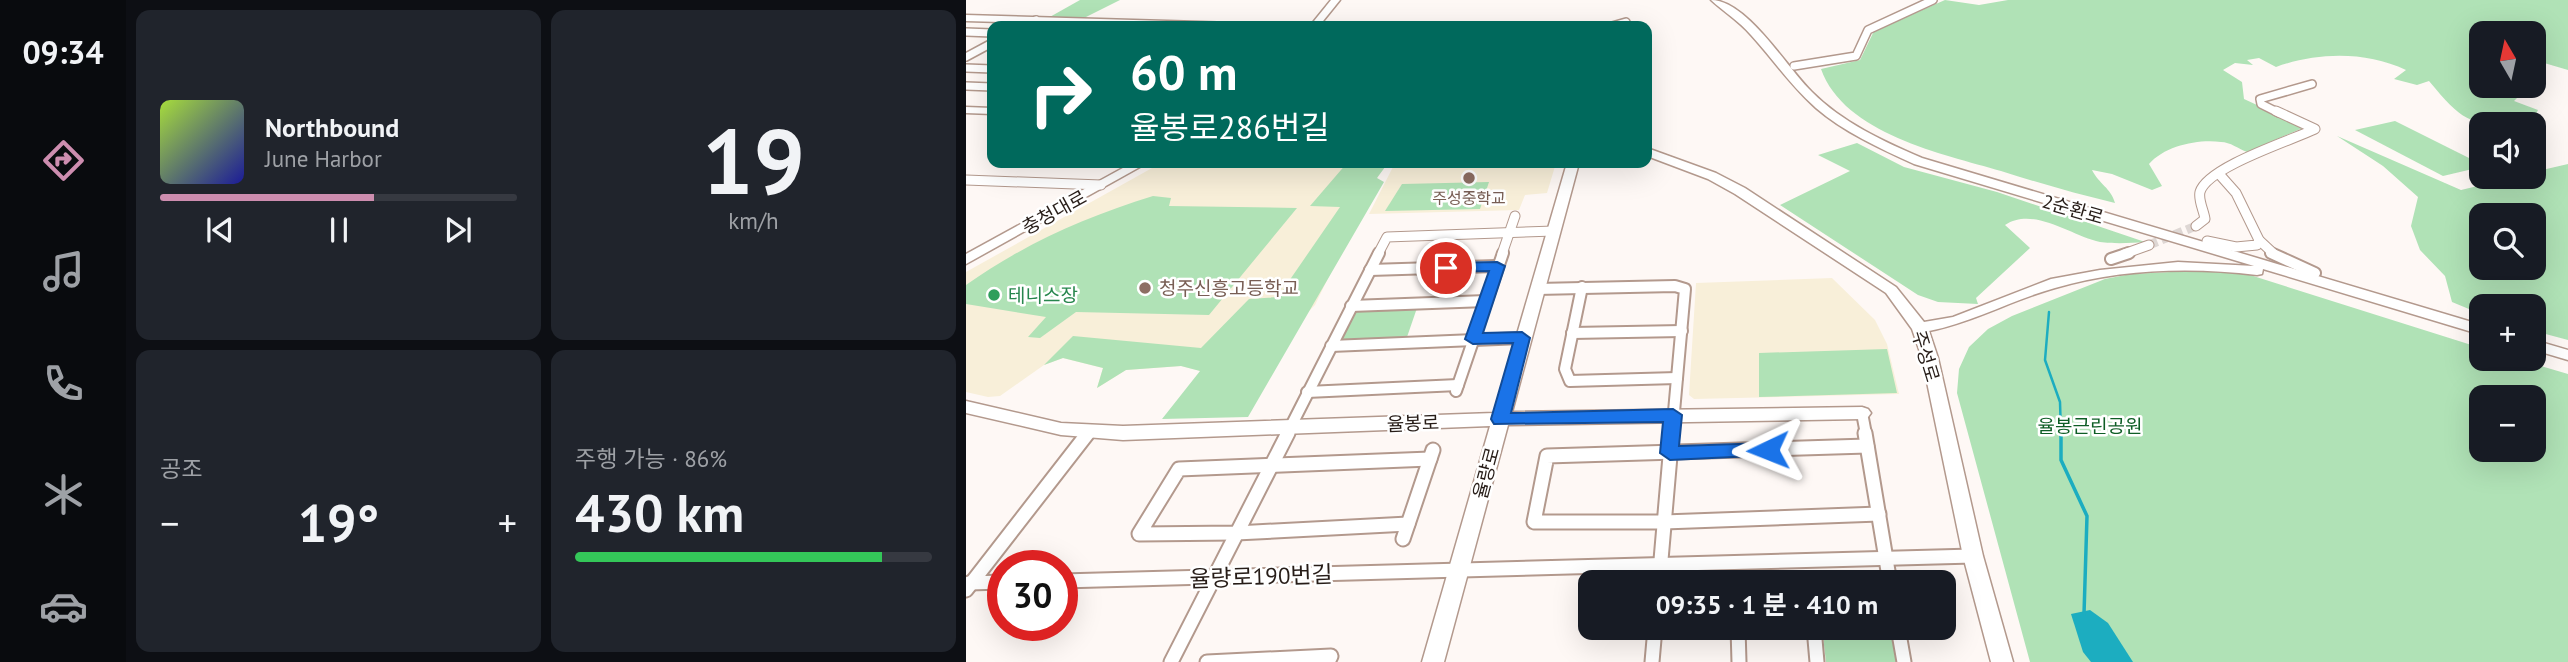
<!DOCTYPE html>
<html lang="ko">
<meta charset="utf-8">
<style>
body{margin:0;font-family:"PT Sans","Noto Sans KR",sans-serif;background:#20242c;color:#f1f3f6;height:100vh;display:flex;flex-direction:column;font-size:26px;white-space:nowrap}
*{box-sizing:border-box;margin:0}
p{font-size:23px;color:#9ea1a6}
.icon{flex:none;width:38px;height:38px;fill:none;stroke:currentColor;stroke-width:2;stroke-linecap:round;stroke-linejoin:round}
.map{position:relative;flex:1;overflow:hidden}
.drawer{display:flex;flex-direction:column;gap:10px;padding:10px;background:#0d0f14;width:840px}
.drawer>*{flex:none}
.hud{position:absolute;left:21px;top:21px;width:665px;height:147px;border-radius:14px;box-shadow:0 7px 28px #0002;background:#00695c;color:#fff;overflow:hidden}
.needle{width:46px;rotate:351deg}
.tools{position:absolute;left:1503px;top:21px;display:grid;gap:14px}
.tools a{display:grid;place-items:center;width:77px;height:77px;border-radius:14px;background:#171b24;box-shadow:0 7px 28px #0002;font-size:35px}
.speed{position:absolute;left:21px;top:550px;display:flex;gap:14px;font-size:35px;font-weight:700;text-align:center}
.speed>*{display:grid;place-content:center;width:91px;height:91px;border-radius:50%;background:#171b24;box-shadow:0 7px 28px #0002;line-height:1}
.speed .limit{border:10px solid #d22;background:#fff;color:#111}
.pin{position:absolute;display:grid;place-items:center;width:60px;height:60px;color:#fff;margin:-30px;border:4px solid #fff;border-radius:50%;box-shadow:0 2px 7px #0007}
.me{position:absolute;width:77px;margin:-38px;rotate:268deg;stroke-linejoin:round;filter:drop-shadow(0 0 5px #0008)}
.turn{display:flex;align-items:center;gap:24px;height:147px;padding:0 28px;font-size:32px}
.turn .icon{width:91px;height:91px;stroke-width:2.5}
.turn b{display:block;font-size:49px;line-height:60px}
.big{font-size:52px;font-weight:700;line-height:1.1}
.drawer .widget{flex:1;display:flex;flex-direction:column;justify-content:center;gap:10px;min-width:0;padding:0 24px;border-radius:14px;background:#20242c}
.drawer .dial{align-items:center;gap:0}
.dial b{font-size:91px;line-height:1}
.song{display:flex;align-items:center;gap:21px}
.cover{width:84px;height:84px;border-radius:10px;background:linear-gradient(135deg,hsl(80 70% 55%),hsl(240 70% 35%))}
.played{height:7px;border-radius:4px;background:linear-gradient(90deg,#cd8daf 60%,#363941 60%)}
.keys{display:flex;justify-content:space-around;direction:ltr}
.heat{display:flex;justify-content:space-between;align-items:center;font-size:38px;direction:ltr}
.charge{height:10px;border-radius:5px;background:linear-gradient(90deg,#34c759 86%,#363941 0)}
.drawer .tiles{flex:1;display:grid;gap:10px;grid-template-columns:repeat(2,1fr)}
.trip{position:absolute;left:612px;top:570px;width:378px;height:70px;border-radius:14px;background:#171b24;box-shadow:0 7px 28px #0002;font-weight:700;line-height:70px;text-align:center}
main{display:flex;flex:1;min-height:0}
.dock{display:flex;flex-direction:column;width:126px;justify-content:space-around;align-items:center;background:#090b0e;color:#9ea1a6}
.dock .icon{width:49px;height:49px}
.dock .selected{color:#cd8daf}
.dock b{font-size:32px;color:#f1f3f6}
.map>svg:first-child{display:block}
</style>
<main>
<nav class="dock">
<b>09:34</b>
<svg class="icon selected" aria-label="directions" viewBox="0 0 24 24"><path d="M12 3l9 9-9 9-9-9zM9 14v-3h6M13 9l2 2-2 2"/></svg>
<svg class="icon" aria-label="music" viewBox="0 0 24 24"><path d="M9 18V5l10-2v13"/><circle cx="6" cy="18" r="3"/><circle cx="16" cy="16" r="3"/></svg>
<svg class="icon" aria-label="phone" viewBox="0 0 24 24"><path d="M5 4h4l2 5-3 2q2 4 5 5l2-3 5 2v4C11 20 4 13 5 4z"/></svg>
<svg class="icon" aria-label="climate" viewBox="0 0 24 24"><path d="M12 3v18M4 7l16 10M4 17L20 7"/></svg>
<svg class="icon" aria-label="car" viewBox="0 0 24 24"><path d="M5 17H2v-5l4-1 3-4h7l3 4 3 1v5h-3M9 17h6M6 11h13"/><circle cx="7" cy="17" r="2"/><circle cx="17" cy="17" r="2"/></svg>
</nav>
<section class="drawer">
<div class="tiles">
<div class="widget">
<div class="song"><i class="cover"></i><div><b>Northbound</b><p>June Harbor</p></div></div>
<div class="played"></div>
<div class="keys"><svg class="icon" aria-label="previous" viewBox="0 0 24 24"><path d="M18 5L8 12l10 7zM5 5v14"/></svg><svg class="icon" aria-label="pause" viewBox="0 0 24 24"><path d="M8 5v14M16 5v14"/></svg><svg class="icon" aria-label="next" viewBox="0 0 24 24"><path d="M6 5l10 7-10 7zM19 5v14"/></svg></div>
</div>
<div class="widget dial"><b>19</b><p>km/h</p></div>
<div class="widget"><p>공조</p>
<div class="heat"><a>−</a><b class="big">19°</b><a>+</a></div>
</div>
<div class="widget"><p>주행 가능 · 86%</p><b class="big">430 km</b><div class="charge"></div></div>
</div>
</section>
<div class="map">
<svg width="1602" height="662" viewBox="0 0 1602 662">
<rect width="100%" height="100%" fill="#fef8f5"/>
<g fill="#f8efd9">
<path d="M 195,163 L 418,163 L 349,305 L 342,312 L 235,371 L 215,366 L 160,370 L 131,388 L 137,368 L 97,358 L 78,365 L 34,396 L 22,397 L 0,392 L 0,272 Z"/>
<path d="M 429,163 L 590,163 L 581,193 L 559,195 L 553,210 L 403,214 Z"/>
<path d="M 866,278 L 909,320 L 921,344 L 933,394 L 728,399 L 723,395 L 730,283 Z"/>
</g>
<g fill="#b0e2b6" fill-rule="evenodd">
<path d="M 114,0 L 154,0 L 116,19 L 82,18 Z"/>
<path d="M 979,0 L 1013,5 L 1042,0 L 1602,0 L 1602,70 L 1568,60 L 1568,33 L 1516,33 L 1516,86 L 1562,86 L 1563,94 L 1554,95 L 1548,101 L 1572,110 L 1565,124 C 1505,124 1502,128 1463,81 L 1451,85 L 1428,79 L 1440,70 C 1400,51 1351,52 1310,67 L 1293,58 L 1281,60 L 1287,65 L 1269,63 L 1257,70 L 1276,82 L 1278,99 L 1339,127 L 1281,152 C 1273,149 1264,142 1255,142 C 1231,139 1199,146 1183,164 L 1196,186 L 1186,190 L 1146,174 L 1126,170 C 1133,184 1145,188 1149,203 C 1111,194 1073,183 1035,171 C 977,154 878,134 855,69 L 894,60 L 908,31 Z"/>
<path d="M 1429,121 L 1515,164 L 1515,167 L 1477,176 L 1389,130 Z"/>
<path d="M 1371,136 L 1495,190 L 1549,177 L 1568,177 L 1568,172 L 1602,164 L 1602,340 L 1568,331 L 1568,306 L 1516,306 L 1515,314 L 1486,302 L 1479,276 L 1454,250 L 1445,226 L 1452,197 L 1417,166 ZM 1516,215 L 1568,215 L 1568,268 L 1516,268 Z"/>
<path d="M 891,143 L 938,167 L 1031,192 L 1179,242 C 1165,243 1149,244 1134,242 C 1105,236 1068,206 1039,225 L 1064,248 L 1010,298 L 1012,304 L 972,302 L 952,295 L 814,205 L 884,171 L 852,155 Z"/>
<path d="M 381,163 L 422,163 L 411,178 L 418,182 L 282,417 L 196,419 L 234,371 L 215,366 L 160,370 L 131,388 L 137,368 L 97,358 L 78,365 L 107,336 L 235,348 L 283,299 L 312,297 L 374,207 L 344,206 Z"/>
<path d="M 523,182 L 514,209 L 419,211 L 436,184 Z"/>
<path d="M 187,196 L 205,198 L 203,206 L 331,208 L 243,315 L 110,312 L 74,338 L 62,337 L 80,317 L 0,304 L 0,285 C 58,244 119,217 187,196 Z"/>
<path d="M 1265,269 L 1515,348 L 1516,359 L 1551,359 L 1602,374 L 1602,662 L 1064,662 L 991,393 L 993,369 L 1003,347 L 1022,329 L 1046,316 L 1139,279 L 1165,274 ZM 1516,397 L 1568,397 L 1568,450 L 1516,450 Z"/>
<path d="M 452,305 L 441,337 L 372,341 L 387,309 Z"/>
<path d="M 921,349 L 931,393 L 793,397 L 793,353 Z"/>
<path d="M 856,628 L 924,628 L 930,662 L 860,662 Z"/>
</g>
<path fill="#1cadc0" d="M 1124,610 L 1142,623 L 1167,662 L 1125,662 L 1117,652 L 1105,614 Z"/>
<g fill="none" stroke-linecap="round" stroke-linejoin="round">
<path stroke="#1cadc0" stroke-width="2.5" d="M 1083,312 L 1079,360 L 1094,402 L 1095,434"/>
<path stroke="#1cadc0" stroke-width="3.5" d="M 1095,433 L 1095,460 L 1121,516 L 1118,614"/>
<path stroke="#ded7d4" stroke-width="9" stroke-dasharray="9 4.5" stroke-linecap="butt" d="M 1183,245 L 1230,226"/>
<defs>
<g id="street-far3">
<path d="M 58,26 L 70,20"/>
<path d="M 646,26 L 660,22"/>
<path d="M 0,32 L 26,33"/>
<path d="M 0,57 L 26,43"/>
<path d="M 828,66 L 890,56 L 902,30 L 967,0"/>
<path d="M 0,68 L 26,69"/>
<path d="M 0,86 L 26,87"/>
<path d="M 1313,113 L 1295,104 L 1294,99 L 1346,84"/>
</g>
<g id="street-far2">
<path d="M 1254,175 L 1270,193 L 1293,240 L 1308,254"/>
<path d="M 0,180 L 135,185"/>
<path d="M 1230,226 L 1239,219 C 1238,211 1232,200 1234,192 C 1241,167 1326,140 1349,129 L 1310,111"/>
<path d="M 1241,241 L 1270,247 L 1291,245 L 1293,240"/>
<path d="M 412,254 L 421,237 L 588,231"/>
<path d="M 536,254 L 549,216"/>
<path d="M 1158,254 L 1183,245"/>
</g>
<g id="street-far1">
<path d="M 1305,253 L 1349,273"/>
<path d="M 1145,259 L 1163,253"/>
<path d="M 404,270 L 531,266"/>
<path d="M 616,287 L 599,369 L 604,381 L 711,378"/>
<path d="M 571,289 L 709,286 L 719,289 L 706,434"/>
<path d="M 385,306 L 520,301"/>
<path d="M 606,333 L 716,331"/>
<path d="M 365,346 L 556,338"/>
<path d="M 490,391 L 537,253"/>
<path d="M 341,392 L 492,385"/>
<path d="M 896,413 L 900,434"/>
<path d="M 120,434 L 122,432"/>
<path d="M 321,434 L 413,253"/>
</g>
<g id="street">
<path d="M 899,433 L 924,583"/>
<path d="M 901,446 L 581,456 L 568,522 L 698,522 L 913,514"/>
<path d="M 442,524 L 270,533 L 173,534 L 213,469 L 464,459"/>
<path d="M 437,539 L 467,450"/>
<path d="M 96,581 L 1007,556"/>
<path d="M 3,583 L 37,582"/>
<path d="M 693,583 L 706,433"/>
<path d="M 0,590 L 122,433"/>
<path d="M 772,628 L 773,662"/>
<path d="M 848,628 L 851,662"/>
<path d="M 932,628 L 938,662"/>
<path d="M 205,662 L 322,433"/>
<path d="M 241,662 L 365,656 L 362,662"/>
<path d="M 686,662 L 689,628"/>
</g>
<g id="secondary">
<path d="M 365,0 L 374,0 L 353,26 L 344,26 Z"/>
<path d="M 745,0 C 781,0 821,68 846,92 C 877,123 917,141 956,158 L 1516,325 L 1516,335 L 1297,269 L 1296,274 L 1291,275 C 1224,267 1155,269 1089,288 C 1046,300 1007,322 963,331 L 972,358 L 1017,556 L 1047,662 L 1025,662 L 997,556 L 956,358 L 946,329 L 920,293 L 769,194 L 742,179 L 681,156 L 681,148 L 750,173 L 779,188 L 930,287 L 958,322 L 987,317 L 1085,279 L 1134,270 L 1212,262 L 1288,266 L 948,164 C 913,148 878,132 850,108 C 825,86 807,59 785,35 C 773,21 758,12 745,0 Z"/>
<path d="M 0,15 L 268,23 L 273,26 L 183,26 L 0,21 Z"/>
<path d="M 0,107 L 26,108 L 26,114 L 0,113 Z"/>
<path d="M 166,163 L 181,163 L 0,264 L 0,254 Z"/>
<path d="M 601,163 L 613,163 L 546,412 L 896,407 L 902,409 L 905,413 L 902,417 L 896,419 L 542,425 L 478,662 L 456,662 L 524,426 L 157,440 L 95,435 L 0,413 L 0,401 L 95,423 L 157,426 L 528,413 Z"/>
<path d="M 1568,340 L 1602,350 L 1602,360 L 1568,350 Z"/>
</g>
</defs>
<use href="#street-far3" stroke="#b3998d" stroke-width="10"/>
<use href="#street-far2" stroke="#b3998d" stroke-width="11"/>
<use href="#street-far1" stroke="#b3998d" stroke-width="14"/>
<use href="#street" stroke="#b3998d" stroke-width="17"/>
<use href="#secondary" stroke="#b3998d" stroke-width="3"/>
<use href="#street-far3" stroke="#fff" stroke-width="7"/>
<use href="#street-far2" stroke="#fff" stroke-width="9"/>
<use href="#street-far1" stroke="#fff" stroke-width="10"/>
<use href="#street" stroke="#fff" stroke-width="13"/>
<use href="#secondary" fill="#fff" fill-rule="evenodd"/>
</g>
<path fill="#1a73e8" stroke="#114b97" stroke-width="2" d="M 531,262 L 539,266 L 517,333 L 556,332 L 564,338 L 545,413 L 707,409 L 716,415 L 713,446 L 802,443 L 809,445 L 812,450 L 809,455 L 704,460 L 694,453 L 697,422 L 528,424 L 525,419 L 547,343 L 507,344 L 499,339 L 523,271 L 480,272 L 473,268 L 480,263 Z"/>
<g fill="#8d6e63" stroke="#fff" stroke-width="2.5">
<circle cx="503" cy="178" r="7"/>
<circle cx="179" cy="288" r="7"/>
</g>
<circle fill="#2e9e5b" stroke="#fff" stroke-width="2.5" cx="28" cy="295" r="7"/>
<g text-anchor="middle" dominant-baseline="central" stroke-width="5" stroke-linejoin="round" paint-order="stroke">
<g font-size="16" fill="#785e54" stroke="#fff">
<text x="503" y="198">주성중학교</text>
</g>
<g font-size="19" fill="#271d18" stroke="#fff">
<text transform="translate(1107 209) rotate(16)">2순환로</text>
<text transform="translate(88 212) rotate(-29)">충청대로</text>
<text transform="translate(960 356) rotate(73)">주성로</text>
<text transform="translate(447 423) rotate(-2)">율봉로</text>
<text transform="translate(520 473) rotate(-75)">율량로</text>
</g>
<g font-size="19" fill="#785e54" stroke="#fff" text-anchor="start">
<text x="193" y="288">청주신흥고등학교</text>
</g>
<g font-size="19" fill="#27864d" stroke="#fff" text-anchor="start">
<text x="42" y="295">테니스장</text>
</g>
<g font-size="19" fill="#0e5e26" stroke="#fff">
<text x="1124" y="426">율봉근린공원</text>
</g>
<g font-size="23" fill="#271d18" stroke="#fff">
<text transform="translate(295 576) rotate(-2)">율량로190번길</text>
</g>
</g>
</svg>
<div class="tools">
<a><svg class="needle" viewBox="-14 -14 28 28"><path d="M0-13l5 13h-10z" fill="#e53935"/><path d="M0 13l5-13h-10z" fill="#9ea1a6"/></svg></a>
<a><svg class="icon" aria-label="sound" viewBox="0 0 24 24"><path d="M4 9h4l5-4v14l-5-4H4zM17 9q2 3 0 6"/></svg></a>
<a><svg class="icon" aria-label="search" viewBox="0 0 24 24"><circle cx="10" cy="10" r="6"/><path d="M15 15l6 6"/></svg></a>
<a>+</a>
<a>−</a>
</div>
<div class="speed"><div class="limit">30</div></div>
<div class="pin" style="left:480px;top:268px;background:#d93025"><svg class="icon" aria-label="arrive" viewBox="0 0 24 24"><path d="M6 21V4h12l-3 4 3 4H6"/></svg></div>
<svg class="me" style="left:802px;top:450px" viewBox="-20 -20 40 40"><path d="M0-17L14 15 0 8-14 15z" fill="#1a73e8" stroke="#fff" stroke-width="4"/></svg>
<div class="trip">09:35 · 1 분 · 410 m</div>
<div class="hud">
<div class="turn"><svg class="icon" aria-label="right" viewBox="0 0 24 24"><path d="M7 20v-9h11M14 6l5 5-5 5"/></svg><div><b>60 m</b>율봉로286번길</div></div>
</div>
</div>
</main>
